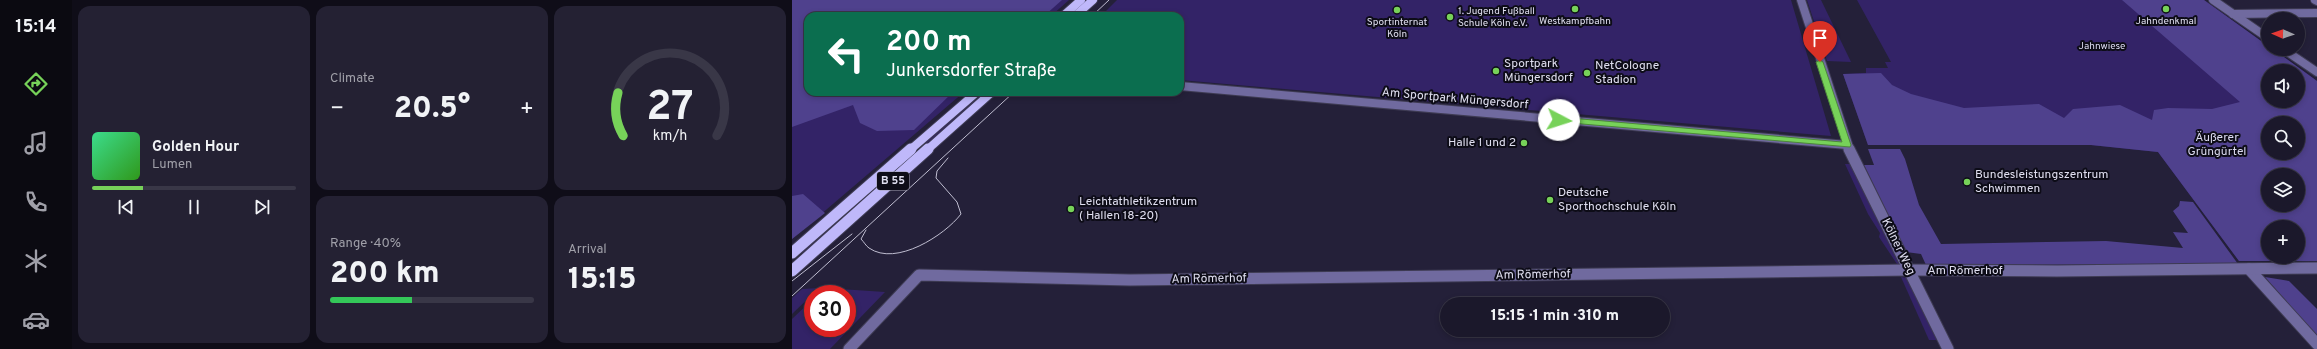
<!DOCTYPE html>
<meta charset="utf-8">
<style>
body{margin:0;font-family:Overpass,sans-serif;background:#242133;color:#f1f3f6;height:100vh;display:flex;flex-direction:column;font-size:15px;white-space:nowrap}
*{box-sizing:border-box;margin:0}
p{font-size:13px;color:#a0a0a9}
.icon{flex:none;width:22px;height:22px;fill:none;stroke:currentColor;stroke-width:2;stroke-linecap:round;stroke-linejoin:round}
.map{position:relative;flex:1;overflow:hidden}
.drawer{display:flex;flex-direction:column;gap:6px;padding:6px;background:#0f0d18;width:720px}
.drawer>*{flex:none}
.guide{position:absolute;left:12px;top:12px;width:380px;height:84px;border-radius:12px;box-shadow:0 2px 6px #0003,0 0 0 1px #393747;background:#0b6e4f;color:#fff;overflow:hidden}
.needle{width:26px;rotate:272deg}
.controls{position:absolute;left:1469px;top:12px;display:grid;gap:8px}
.controls a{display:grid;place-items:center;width:44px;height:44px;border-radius:50%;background:#1b182b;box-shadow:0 2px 6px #0003,0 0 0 1px #393747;font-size:20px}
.speed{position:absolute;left:12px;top:285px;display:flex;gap:8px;font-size:20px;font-weight:700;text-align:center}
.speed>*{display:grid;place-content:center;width:52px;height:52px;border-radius:50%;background:#1b182b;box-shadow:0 2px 6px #0003,0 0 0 1px #393747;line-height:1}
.speed .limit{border:6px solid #d22;background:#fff;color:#111}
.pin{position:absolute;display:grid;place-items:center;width:34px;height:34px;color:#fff;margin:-41px -17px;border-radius:50% 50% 50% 0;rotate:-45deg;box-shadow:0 0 4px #0007}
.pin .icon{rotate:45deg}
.me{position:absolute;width:44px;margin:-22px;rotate:95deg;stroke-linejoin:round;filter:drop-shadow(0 0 3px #0008)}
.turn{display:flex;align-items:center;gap:14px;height:84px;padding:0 16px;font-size:18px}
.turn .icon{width:52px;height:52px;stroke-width:2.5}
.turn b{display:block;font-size:28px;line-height:34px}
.big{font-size:30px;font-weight:800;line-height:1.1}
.drawer .card{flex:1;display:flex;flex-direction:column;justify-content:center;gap:6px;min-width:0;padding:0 14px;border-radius:12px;background:#242133}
.drawer .dial{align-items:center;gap:0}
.dial svg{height:104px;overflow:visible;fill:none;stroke:#393747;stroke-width:7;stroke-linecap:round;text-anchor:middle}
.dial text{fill:#f1f3f6;stroke:none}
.song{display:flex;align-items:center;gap:12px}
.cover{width:48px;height:48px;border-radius:6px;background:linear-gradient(135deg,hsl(150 70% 55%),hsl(110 70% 35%))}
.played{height:4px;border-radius:2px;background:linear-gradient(90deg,#77d259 25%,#393747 25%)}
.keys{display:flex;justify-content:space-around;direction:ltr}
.heat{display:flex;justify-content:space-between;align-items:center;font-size:22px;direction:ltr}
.charge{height:6px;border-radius:3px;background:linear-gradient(90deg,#34c759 40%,#393747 0)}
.drawer .tiles{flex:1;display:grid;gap:6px;grid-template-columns:repeat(3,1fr)}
.card:first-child{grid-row:span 2}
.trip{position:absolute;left:648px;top:297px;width:230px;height:40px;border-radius:20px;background:#1b182b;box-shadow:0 2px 6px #0003,0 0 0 1px #393747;font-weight:800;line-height:40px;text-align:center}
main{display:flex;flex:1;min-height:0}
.tabs{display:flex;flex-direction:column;width:72px;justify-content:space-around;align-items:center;background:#0b0a11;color:#a0a0a9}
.tabs .icon{width:28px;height:28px}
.tabs .active{color:#77d259}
.tabs b{font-size:18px;color:#f1f3f6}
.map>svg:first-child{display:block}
</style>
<main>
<nav class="tabs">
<b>15:14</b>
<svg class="icon active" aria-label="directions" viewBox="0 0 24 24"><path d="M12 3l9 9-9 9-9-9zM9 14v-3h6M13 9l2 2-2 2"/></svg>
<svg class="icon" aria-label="music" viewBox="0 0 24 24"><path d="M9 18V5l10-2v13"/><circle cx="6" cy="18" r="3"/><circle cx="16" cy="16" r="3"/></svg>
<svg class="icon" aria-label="phone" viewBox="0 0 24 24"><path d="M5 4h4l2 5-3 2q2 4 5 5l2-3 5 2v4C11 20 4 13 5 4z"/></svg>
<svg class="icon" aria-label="climate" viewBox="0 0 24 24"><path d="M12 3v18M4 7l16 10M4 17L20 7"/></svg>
<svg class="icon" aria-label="car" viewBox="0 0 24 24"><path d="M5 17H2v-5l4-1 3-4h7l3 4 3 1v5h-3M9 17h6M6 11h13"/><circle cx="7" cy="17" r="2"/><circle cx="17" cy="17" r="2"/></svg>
</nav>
<section class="drawer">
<div class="tiles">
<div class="card">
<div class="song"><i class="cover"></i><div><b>Golden Hour</b><p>Lumen</p></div></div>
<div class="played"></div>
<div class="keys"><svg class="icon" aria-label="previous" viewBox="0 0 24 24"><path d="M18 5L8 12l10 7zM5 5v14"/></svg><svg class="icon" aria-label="pause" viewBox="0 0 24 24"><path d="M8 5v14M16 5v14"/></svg><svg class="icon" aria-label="next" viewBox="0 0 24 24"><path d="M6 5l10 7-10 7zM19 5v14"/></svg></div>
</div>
<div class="card"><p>Climate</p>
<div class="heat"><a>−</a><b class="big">20.5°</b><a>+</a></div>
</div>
<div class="card dial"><svg viewBox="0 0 100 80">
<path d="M14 69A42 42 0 1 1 86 69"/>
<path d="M14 69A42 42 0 0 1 10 36" stroke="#77d259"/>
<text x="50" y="56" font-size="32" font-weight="700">27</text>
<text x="50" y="72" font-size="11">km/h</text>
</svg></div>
<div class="card"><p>Range · 40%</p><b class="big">200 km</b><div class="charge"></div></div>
<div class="card"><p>Arrival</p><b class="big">15:15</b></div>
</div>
</section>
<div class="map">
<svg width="1525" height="349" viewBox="0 0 1525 349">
<rect width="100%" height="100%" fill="#242039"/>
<g fill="#332367" fill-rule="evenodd">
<path d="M 0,0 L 277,0 L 259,16 L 16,16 L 16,92 L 172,92 L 0,239 Z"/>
<path d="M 325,0 L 999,0 L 1039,136 L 388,80 L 388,16 L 309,16 Z"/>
<path d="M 1015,0 L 1029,0 L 1059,62 L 1035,61 Z"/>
<path d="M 1065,0 L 1412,0 L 1476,46 L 1476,49 L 1481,49 L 1525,81 L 1525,261 L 1447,261 L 1366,152 L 1299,145 L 1076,145 L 1051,74 L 1074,73 L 1074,68 L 1096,68 L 1093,62 L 1099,62 ZM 1476,71 L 1506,71 L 1506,101 L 1476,101 ZM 1476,123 L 1506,123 L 1506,153 L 1476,153 ZM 1476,175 L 1506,175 L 1506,205 L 1476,205 ZM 1476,227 L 1506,227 L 1506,257 L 1476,257 Z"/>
<path d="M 188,92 L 194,92 L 15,253 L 7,252 Z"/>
<path d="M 1053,164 L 1059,164 L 1110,268 L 1107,267 L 1087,237 L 1088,233 L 1076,214 Z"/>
<path d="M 1109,277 L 1115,278 L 1146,340 L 1137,340 Z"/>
<path d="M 27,288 L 0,314 L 0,298 L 10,289 Z"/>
<path d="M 33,288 L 93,292 L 38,349 L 0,349 L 0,319 L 21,299 L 21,328 L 55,328 L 55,294 L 26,294 Z"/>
</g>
<g fill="#4f418d" fill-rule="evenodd">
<path d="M 0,0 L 270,0 L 252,16 L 16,16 L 16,92 L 161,92 L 122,130 L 85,131 L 68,123 L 61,105 L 0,127 Z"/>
<path d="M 1330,0 L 1412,0 L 1476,46 L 1476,49 L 1481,49 L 1525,81 L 1525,261 L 1447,261 L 1366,152 L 1299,145 L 1076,145 L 1051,74 L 1089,73 L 1100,85 L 1119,94 L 1172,108 L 1247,104 L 1272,118 L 1281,109 L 1328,105 L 1360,120 L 1362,110 L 1376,108 L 1420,109 L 1448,102 ZM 1476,71 L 1506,71 L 1506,101 L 1476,101 ZM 1476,123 L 1506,123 L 1506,153 L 1476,153 ZM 1476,175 L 1506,175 L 1506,205 L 1476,205 ZM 1476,227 L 1506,227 L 1506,257 L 1476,257 Z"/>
<path d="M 1076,149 L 1108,149 L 1113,159 L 1127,205 L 1149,244 L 1314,241 L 1391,248 L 1381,232 L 1396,233 L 1381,211 L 1387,206 L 1388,201 L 1401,202 L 1446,264 L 1134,265 L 1129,254 L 1114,252 L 1072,165 L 1082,165 Z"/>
<path d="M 11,194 L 33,213 L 0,239 L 0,196 Z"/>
<path d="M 1473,277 L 1497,281 L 1525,309 L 1525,337 Z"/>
</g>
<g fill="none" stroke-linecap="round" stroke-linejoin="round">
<defs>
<g id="minor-far1">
<path d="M 1009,0 L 1058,150"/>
<path d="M 1421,0 L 1476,38"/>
<path d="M 1523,0 L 1525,1"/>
<path d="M 1441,14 L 1525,13"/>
<path d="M 1491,49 L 1525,72"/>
<path d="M 388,86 L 1055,145"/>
</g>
<g id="minor">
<path d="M 1057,149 L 1156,349"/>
<path d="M 1457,269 L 1525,344"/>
<path d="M 57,349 L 127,275 L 338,280 L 1117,270 L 1265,271 L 1525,268"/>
</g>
<g id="major-far1">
<path d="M 271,16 L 289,0"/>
<path d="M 283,16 L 301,0"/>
<path d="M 118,150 L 185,92"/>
<path d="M 135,150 L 200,92"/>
</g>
<g id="major">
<path d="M 0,253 L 119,149"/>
<path d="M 0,271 L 136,149"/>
</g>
</defs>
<use href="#minor-far1" stroke="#3e3b53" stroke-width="10"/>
<use href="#minor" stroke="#3e3b53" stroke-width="13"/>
<use href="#major-far1" stroke="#3e3b53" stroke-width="10"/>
<use href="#major" stroke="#3e3b53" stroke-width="13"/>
<use href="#minor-far1" stroke="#706a9f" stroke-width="8"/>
<use href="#minor" stroke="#706a9f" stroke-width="11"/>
<use href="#major-far1" stroke="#bfb8fa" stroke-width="8"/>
<use href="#major" stroke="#bfb8fa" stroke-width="11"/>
<g stroke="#bfbdd0" stroke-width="1">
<path d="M 300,16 L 317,0"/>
<path d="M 74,230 L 69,239 C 72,242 74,246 77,248 C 104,267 153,235 169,214 L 165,202 L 144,178 L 145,171 L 156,158"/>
<path d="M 0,281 L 60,234"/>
<path d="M 0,296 L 222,92"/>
</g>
</g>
<path fill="#77d259" stroke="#4d883a" d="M 1028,60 L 1031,62 L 1059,145 L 1058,147 L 767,122 L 763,120 L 767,117 L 1050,142 L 1024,62 Z"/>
<g fill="#77d259" stroke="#0d0c17" stroke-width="1.5">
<circle cx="783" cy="9" r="4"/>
<circle cx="1374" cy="9" r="4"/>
<circle cx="605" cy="10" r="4"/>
<circle cx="658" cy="17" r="4"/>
<circle cx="704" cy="71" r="4"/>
<circle cx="795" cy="73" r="4"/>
<circle cx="732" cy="143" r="4"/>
<circle cx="1175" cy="182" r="4"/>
<circle cx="758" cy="200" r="4"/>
<circle cx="279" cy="209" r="4"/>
</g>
<g text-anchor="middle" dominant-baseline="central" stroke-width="4" stroke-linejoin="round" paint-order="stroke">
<g font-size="10" fill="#e0dff0" stroke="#0d0c17">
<text x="666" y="11" text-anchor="start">1. Jugend Fußball<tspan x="666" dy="12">Schule Köln e.V.</tspan></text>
<text x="783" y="21">Westkampfbahn</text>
<text x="1374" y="21">Jahndenkmal</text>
<text x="605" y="22">Sportinternat<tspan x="605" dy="12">Köln</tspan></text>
</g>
<g font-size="10" fill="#dbdaf0" stroke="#0d0c17">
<text x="1310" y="46">Jahnwiese</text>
</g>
<rect fill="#0d0c17" stroke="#a1a0af" stroke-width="1" x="85" y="172" width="32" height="18" rx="3"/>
<g font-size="11" font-weight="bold" fill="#e0dff0">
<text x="101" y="181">B 55</text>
</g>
<g font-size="12" fill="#e0dff0" stroke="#0d0c17" text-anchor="start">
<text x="712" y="64">Sportpark<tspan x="712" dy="14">Müngersdorf</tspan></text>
<text x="803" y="66">NetCologne<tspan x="803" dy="14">Stadion</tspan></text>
<text x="724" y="143" text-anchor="end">Halle 1 und 2</text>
<text x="1183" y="175">Bundesleistungszentrum<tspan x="1183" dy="14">Schwimmen</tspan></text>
<text x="766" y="193">Deutsche<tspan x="766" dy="14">Sporthochschule Köln</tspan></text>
<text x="287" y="202">Leichtathletikzentrum<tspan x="287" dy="14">( Hallen 18-20)</tspan></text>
</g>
<g font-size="12" fill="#e0dff0" stroke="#0d0c17">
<text transform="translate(663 99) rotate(5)">Am Sportpark Müngersdorf</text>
<text transform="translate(1106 247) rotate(64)">Kölner Weg</text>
<text x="1173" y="271">Am Römerhof</text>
<text transform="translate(741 275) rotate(-1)">Am Römerhof</text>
<text transform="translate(417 279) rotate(-1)">Am Römerhof</text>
</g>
<g font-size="12" fill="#dbdaf0" stroke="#0d0c17">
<text x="1425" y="138">Äußerer<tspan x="1425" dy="14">Grüngürtel</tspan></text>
</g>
</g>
</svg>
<div class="controls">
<a><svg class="needle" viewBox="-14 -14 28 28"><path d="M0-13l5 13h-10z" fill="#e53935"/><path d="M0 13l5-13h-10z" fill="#a0a0a9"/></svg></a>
<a><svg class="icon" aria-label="sound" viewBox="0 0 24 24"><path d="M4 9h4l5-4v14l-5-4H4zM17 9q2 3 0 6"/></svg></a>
<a><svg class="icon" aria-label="search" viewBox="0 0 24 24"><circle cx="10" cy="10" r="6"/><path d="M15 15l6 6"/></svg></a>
<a><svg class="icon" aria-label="layers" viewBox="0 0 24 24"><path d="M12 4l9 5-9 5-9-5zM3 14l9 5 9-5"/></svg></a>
<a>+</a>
</div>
<div class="speed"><div class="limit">30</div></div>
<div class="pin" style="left:1028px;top:62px;background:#d93025"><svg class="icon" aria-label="arrive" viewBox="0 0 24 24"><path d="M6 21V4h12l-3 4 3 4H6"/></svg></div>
<svg class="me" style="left:767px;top:120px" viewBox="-20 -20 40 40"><circle r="19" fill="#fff"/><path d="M0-13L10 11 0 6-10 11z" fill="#77d259"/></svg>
<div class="trip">15:15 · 1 min · 310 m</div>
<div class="guide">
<div class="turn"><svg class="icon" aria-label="left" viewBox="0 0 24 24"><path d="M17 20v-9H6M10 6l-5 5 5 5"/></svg><div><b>200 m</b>Junkersdorfer Straße</div></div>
</div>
</div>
</main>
